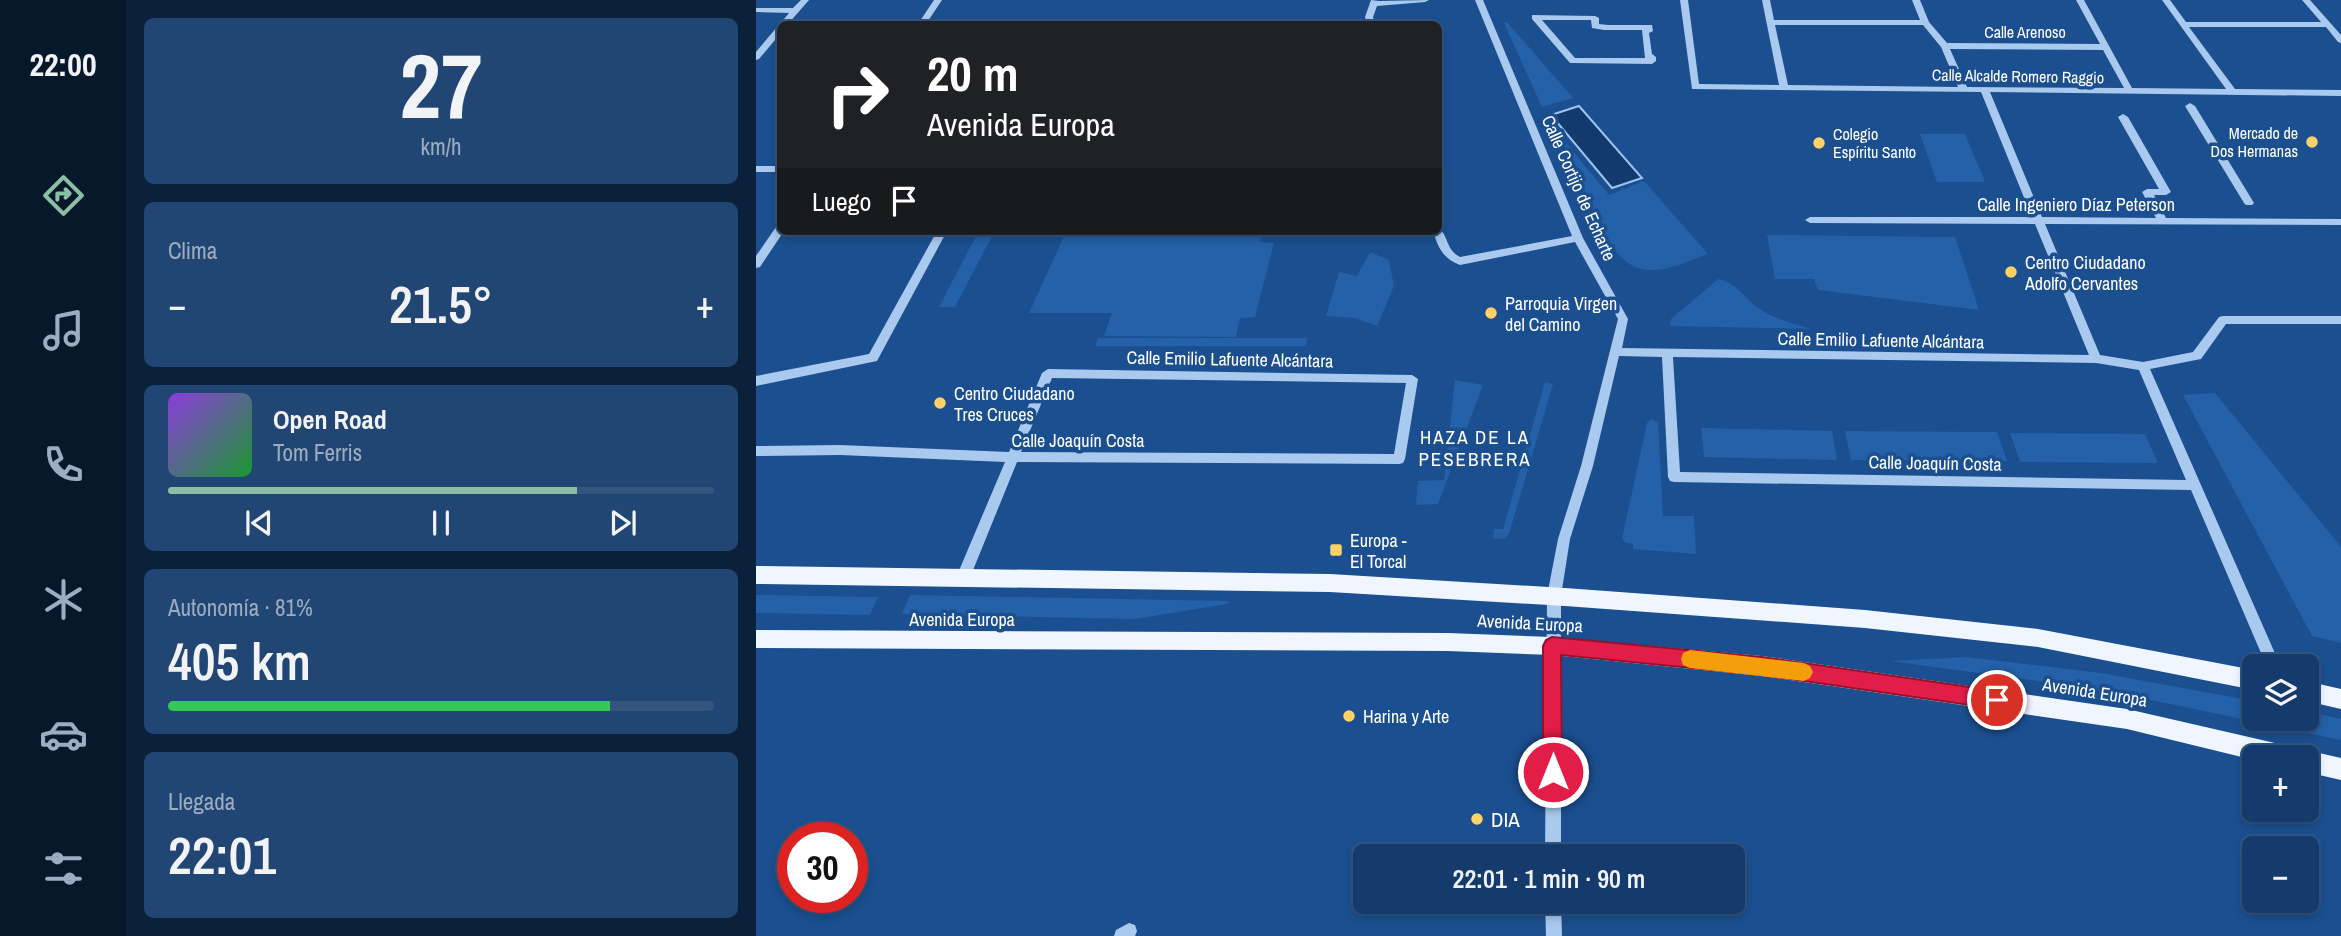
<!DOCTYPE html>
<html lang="es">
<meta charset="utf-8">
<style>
body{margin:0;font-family:"Archivo Narrow",sans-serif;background:#214673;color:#f1f3f6;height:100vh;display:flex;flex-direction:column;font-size:26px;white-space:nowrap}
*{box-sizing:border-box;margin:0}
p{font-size:23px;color:#9dadc1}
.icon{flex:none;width:38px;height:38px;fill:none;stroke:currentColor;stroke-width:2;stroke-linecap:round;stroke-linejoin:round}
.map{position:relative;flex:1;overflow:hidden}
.sheet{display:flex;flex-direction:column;gap:18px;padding:18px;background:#0b203b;width:630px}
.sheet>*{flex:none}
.top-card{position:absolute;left:21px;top:21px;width:665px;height:214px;border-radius:10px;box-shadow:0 4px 10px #0003,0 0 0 2px #33557e;background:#202124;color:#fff;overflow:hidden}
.buttons{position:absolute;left:1486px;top:654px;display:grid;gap:14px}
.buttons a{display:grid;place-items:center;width:77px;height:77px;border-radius:10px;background:#143b6b;box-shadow:0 4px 10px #0003,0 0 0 2px #33557e;font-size:35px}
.speed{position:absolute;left:21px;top:822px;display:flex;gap:14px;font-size:35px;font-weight:700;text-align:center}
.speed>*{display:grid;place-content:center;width:91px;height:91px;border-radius:50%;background:#143b6b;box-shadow:0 4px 10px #0003,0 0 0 2px #33557e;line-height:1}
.speed .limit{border:10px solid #d22;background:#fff;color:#111}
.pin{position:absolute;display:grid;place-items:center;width:60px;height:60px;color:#fff;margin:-30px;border:4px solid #fff;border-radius:50%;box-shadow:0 2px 7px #0007}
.me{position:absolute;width:77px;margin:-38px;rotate:0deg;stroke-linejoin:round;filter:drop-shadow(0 0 5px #0008)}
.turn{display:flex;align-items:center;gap:24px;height:147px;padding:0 35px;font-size:32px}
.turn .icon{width:91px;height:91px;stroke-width:2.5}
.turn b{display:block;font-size:49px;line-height:60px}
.then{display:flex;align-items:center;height:66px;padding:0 35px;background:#0003;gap:14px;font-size:26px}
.big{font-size:52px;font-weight:600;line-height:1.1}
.sheet .widget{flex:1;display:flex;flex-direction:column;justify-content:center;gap:10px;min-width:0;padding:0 24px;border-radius:10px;background:#214673}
.sheet .dial{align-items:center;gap:0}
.dial b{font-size:91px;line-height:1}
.song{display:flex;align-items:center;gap:21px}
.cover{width:84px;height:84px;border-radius:10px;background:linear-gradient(135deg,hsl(270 70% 55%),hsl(130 70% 35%))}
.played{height:7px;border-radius:4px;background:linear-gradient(90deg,#8abfa5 75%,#33557e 75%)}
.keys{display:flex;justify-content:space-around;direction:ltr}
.heat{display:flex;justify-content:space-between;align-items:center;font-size:38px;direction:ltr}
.charge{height:10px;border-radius:5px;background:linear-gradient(90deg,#34c759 81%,#33557e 0)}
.trip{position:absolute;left:597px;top:844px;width:392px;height:70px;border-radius:10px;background:#143b6b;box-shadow:0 4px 10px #0003,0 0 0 2px #33557e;font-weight:600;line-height:70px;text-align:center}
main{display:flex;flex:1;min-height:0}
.tabs{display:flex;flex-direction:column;width:126px;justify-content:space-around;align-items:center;background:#08182b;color:#9dadc1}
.tabs .icon{width:49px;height:49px}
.tabs .on{color:#8abfa5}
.tabs b{font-size:32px;color:#f1f3f6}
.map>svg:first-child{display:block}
</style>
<main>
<nav class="tabs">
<b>22:00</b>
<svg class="icon on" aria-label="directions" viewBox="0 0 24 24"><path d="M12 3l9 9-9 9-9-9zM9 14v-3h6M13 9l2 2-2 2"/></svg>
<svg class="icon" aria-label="music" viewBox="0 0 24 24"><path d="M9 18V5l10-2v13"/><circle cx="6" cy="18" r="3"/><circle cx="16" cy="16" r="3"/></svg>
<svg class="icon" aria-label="phone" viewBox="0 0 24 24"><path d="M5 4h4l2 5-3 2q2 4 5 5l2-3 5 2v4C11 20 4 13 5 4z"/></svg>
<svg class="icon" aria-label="climate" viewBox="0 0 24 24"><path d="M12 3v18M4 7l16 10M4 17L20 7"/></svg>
<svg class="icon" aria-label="car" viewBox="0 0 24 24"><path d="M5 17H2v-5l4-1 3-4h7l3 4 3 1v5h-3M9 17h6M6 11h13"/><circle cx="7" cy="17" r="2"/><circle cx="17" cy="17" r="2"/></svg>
<svg class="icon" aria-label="filters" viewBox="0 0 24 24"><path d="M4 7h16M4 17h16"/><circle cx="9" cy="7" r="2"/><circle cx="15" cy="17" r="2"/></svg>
</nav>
<section class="sheet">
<div class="widget dial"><b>27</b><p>km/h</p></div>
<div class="widget"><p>Clima</p>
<div class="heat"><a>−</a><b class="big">21.5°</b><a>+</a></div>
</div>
<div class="widget">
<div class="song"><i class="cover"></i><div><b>Open Road</b><p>Tom Ferris</p></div></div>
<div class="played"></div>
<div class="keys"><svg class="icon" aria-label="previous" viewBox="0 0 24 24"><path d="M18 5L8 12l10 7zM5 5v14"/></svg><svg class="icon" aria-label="pause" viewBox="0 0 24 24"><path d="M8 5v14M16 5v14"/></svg><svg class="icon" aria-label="next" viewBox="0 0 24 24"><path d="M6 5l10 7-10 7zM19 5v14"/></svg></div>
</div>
<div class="widget"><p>Autonomía · 81%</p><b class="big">405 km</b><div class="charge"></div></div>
<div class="widget"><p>Llegada</p><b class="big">22:01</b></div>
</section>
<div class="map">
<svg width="1585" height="936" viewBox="0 0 1585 936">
<rect width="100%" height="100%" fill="#1b4f8f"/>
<g fill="#2461a8">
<path d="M 751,22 L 817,98 L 786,107 L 748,23 Z"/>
<path d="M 1164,134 L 1209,134 L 1229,182 L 1181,182 Z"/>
<path d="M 811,144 L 853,195 L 888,181 L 952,254 C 932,261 907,274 885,269 C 849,261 820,179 805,146 Z"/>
<path d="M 309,234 L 505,236 L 504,242 L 518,243 L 499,317 L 484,318 L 480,337 L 348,336 L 356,313 L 273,313 Z"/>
<path d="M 1011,235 L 1199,237 L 1223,310 L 1062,290 L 1058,279 L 1019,279 Z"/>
<path d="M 220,236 L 236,236 L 199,307 L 183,307 Z"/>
<path d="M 614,252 L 633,260 L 638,286 L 621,326 L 599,318 L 570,316 L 583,272 L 601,276 Z"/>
<path d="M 962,279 C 982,282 989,301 1007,311 C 1022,320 1039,324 1055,329 L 914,326 L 915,319 Z"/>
<path d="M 342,338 L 551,338 L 550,346 L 339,346 Z"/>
<path d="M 699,380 L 727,385 L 682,504 L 660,505 L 662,481 L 688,480 Z"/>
<path d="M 789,382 L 797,384 L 753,534 L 748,539 L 737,538 L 738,529 L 747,529 Z"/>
<path d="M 1459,393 L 1585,547 L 1585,643 L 1556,636 L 1427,395 Z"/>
<path d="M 895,419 L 902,422 L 907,516 L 938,516 L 940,554 L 877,549 L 877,544 L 870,543 L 866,539 L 891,423 Z"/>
<path d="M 945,428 L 1076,431 L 1081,460 L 948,457 Z"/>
<path d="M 1089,431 L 1241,432 L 1251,461 L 1095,460 Z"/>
<path d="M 1254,433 L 1389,434 L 1402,463 L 1264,462 Z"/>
<path d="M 0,595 L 122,597 L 114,615 L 0,613 Z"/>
<path d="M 154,595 L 473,601 L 471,604 L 379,619 L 146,614 Z"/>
<path d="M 1210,657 L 1345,673 L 1498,701 L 1498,719 L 1550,719 L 1551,711 L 1585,719 L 1585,740 L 1348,690 L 1134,661 Z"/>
</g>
<path fill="#123a6d" stroke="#9cc4f0" stroke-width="2" d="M 823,106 L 886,178 L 856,188 L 795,115 Z"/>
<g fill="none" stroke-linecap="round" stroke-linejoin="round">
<g fill="#a9c9ee" fill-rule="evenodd">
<path d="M 45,0 L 53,0 L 32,24 L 24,24 L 33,13 L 0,12 L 0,8 L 37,8 Z"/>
<path d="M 178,0 L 186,0 L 170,24 L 162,24 Z"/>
<path d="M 615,0 L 623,1 L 673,0 L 669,2 L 621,6 L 617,17 L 619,24 L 611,24 L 609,17 Z"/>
<path d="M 719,0 L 727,0 L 827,238 L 872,319 L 866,348 L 1333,355 L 1279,224 L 1054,223 L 1049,220 L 1054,217 L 1276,217 L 1225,92 L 936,89 L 924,0 L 932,0 L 943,84 L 1023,85 L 1006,0 L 1014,0 L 1018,20 L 1164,20 L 1156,0 L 1164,0 L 1173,22 L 1191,43 L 1344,44 L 1320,0 L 1328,0 L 1376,88 L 1470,89 L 1406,0 L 1414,0 L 1430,22 L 1565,22 L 1546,0 L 1554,0 L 1585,35 L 1585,43 L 1582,42 L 1570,27 L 1433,27 L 1479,89 L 1585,90 L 1585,96 L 1234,92 L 1286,217 L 1400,218 L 1386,192 L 1391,189 L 1403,189 L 1362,117 L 1367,114 L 1372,117 L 1415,192 L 1410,195 L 1398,195 L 1410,218 L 1585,219 L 1585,225 L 1289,224 L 1344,355 L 1387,362 L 1437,352 L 1463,317 L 1467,316 L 1585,316 L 1585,324 L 1470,324 L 1445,359 L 1394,369 L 1525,667 L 1511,667 L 1435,490 L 918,482 L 914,481 L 912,477 L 906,357 L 863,356 L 837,466 L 814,539 L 805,596 L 805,856 L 789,856 L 791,596 L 802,539 L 825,466 L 862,319 L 819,242 L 704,265 C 687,259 682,247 677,231 L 682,231 L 682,228 C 693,235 689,249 704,257 L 816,236 ZM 1019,25 L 1167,25 L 1185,47 L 1202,87 L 1032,85 ZM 1194,49 L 1347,50 L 1368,88 L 1211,87 ZM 917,357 L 1340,363 L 1383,370 L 1430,480 L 924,472 Z"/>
<path d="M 776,15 L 839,16 L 843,18 L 843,24 L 852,25 L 896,25 L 897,31 L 893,33 L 896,54 L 900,57 L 900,61 L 896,64 L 814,63 L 776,19 ZM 786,20 L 835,20 L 836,28 L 848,30 L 886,30 L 889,58 L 819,58 Z"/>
<path d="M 21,27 L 24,27 L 24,34 L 3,59 L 0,60 L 0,52 Z"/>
<path d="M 1434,103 L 1439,106 L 1498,203 L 1496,205 L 1490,205 L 1488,203 L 1429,106 Z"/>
<rect x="0" y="166" width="24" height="6"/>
<path d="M 24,226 L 24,231 L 28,231 L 4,267 L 0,268 L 0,256 L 20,227 Z"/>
<path d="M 181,231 L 191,231 L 121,361 L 0,386 L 0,376 L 113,354 Z"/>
<path d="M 292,369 L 656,375 L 662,379 L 649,459 L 647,463 L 643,464 L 261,462 L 213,580 L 211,584 L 206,586 L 201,584 L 199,580 L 249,462 L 84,455 L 0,456 L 0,446 L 84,445 L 253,452 L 286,373 ZM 296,378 L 650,383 L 638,454 L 265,452 Z"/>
<path d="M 789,901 L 805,901 L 806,936 L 790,936 Z"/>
<path d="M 373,923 L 379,925 L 381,931 L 379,936 L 358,936 L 360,930 Z"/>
</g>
<g fill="#f0f6ff" fill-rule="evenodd">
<path d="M 0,566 L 574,574 L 809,588 L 1109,610 L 1282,629 L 1498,670 L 1498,690 L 1282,647 L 1109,628 L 809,606 L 574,592 L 0,584 Z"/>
<path d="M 0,630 L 692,633 L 796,637 L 1006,656 L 1371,709 L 1536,747 L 1544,753 L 1550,750 L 1585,758 L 1585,780 L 1550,772 L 1550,758 L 1498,760 L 1371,729 L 1006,676 L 796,655 L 692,651 L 0,648 Z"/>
<path d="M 1550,681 L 1585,689 L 1585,709 L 1550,701 Z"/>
</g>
</g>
<path fill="#e11d48" stroke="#92132f" stroke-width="2" d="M 796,637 L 1006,657 L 1241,691 L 1247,694 L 1250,700 L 1247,706 L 1241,709 L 1006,675 L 805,655 L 806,772 L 803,779 L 797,782 L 790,779 L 787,772 L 787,646 L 790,640 Z"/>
<path fill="#f59e0b" d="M 934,650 L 1048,663 L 1054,666 L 1057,672 L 1054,678 L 1048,681 L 934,668 L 927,665 L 925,659 L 927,653 Z"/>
<g fill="#ffd166" stroke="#1b4f8f" stroke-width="2.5">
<circle cx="1556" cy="142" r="7"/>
<circle cx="1063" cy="143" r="7"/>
<circle cx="1255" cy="272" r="7"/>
<circle cx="735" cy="313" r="7"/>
<circle cx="184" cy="403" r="7"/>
<rect x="573" y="543" width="14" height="14" rx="3.5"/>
<circle cx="593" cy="716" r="7"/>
<circle cx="721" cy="819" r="7"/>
</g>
<g text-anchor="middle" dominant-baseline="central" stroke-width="7" stroke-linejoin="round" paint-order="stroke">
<g font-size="16" fill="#fff" stroke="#1b4f8f">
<text x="1269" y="32">Calle Arenoso</text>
<text transform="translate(1262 76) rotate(1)">Calle Alcalde Romero Raggio</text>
</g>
<g font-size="16" fill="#fff" stroke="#1b4f8f" text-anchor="end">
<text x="1542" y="133">Mercado de<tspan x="1542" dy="18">Dos Hermanas</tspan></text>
<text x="1077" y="134" text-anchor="start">Colegio<tspan x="1077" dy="18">Espíritu Santo</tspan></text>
</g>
<g font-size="18" fill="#fff" stroke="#1b4f8f">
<text transform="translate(823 188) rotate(66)">Calle Cortijo de Echarte</text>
<text x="1320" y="204">Calle Ingeniero Díaz Peterson</text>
<text transform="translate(1125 340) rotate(1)">Calle Emilio Lafuente Alcántara</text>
<text transform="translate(474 359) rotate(1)">Calle Emilio Lafuente Alcántara</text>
<text x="322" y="440">Calle Joaquín Costa</text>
<text transform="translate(1179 463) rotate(1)">Calle Joaquín Costa</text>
<text x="206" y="619">Avenida Europa</text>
<text transform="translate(774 623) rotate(3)">Avenida Europa</text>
<text transform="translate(1339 692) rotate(9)">Avenida Europa</text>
</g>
<g font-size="18" fill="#fff" stroke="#1b4f8f" text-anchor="start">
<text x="1269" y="262">Centro Ciudadano<tspan x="1269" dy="21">Adolfo Cervantes</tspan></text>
<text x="749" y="303">Parroquia Virgen<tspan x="749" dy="21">del Camino</tspan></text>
<text x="198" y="393">Centro Ciudadano<tspan x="198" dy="21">Tres Cruces</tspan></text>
<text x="594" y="540">Europa -<tspan x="594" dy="21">El Torcal</tspan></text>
<text x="607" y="716">Harina y Arte</text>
</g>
<g font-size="19" letter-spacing="2" fill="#fff" stroke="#1b4f8f">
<text x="719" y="437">HAZA DE LA<tspan x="719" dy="22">PESEBRERA</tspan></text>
</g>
<g font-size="21" fill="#fff" stroke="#1b4f8f" text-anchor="start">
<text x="735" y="819">DIA</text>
</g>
</g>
</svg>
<div class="buttons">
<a><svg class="icon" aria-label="layers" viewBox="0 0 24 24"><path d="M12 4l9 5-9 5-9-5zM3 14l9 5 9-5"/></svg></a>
<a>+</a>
<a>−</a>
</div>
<div class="speed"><div class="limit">30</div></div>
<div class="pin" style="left:1241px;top:700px;background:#d93025"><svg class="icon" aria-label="arrive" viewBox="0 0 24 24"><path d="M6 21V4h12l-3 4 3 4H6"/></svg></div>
<svg class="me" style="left:797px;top:772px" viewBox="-20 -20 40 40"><circle r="17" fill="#e11d48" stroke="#fff" stroke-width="3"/><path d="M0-11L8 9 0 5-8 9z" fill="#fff"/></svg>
<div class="trip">22:01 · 1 min · 90 m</div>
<div class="top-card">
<div class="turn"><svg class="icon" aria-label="right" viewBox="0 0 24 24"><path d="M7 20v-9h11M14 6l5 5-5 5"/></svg><div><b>20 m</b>Avenida Europa</div></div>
<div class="then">Luego<svg class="icon" aria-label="arrive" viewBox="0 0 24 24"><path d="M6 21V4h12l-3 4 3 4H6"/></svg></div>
</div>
</div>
</main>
